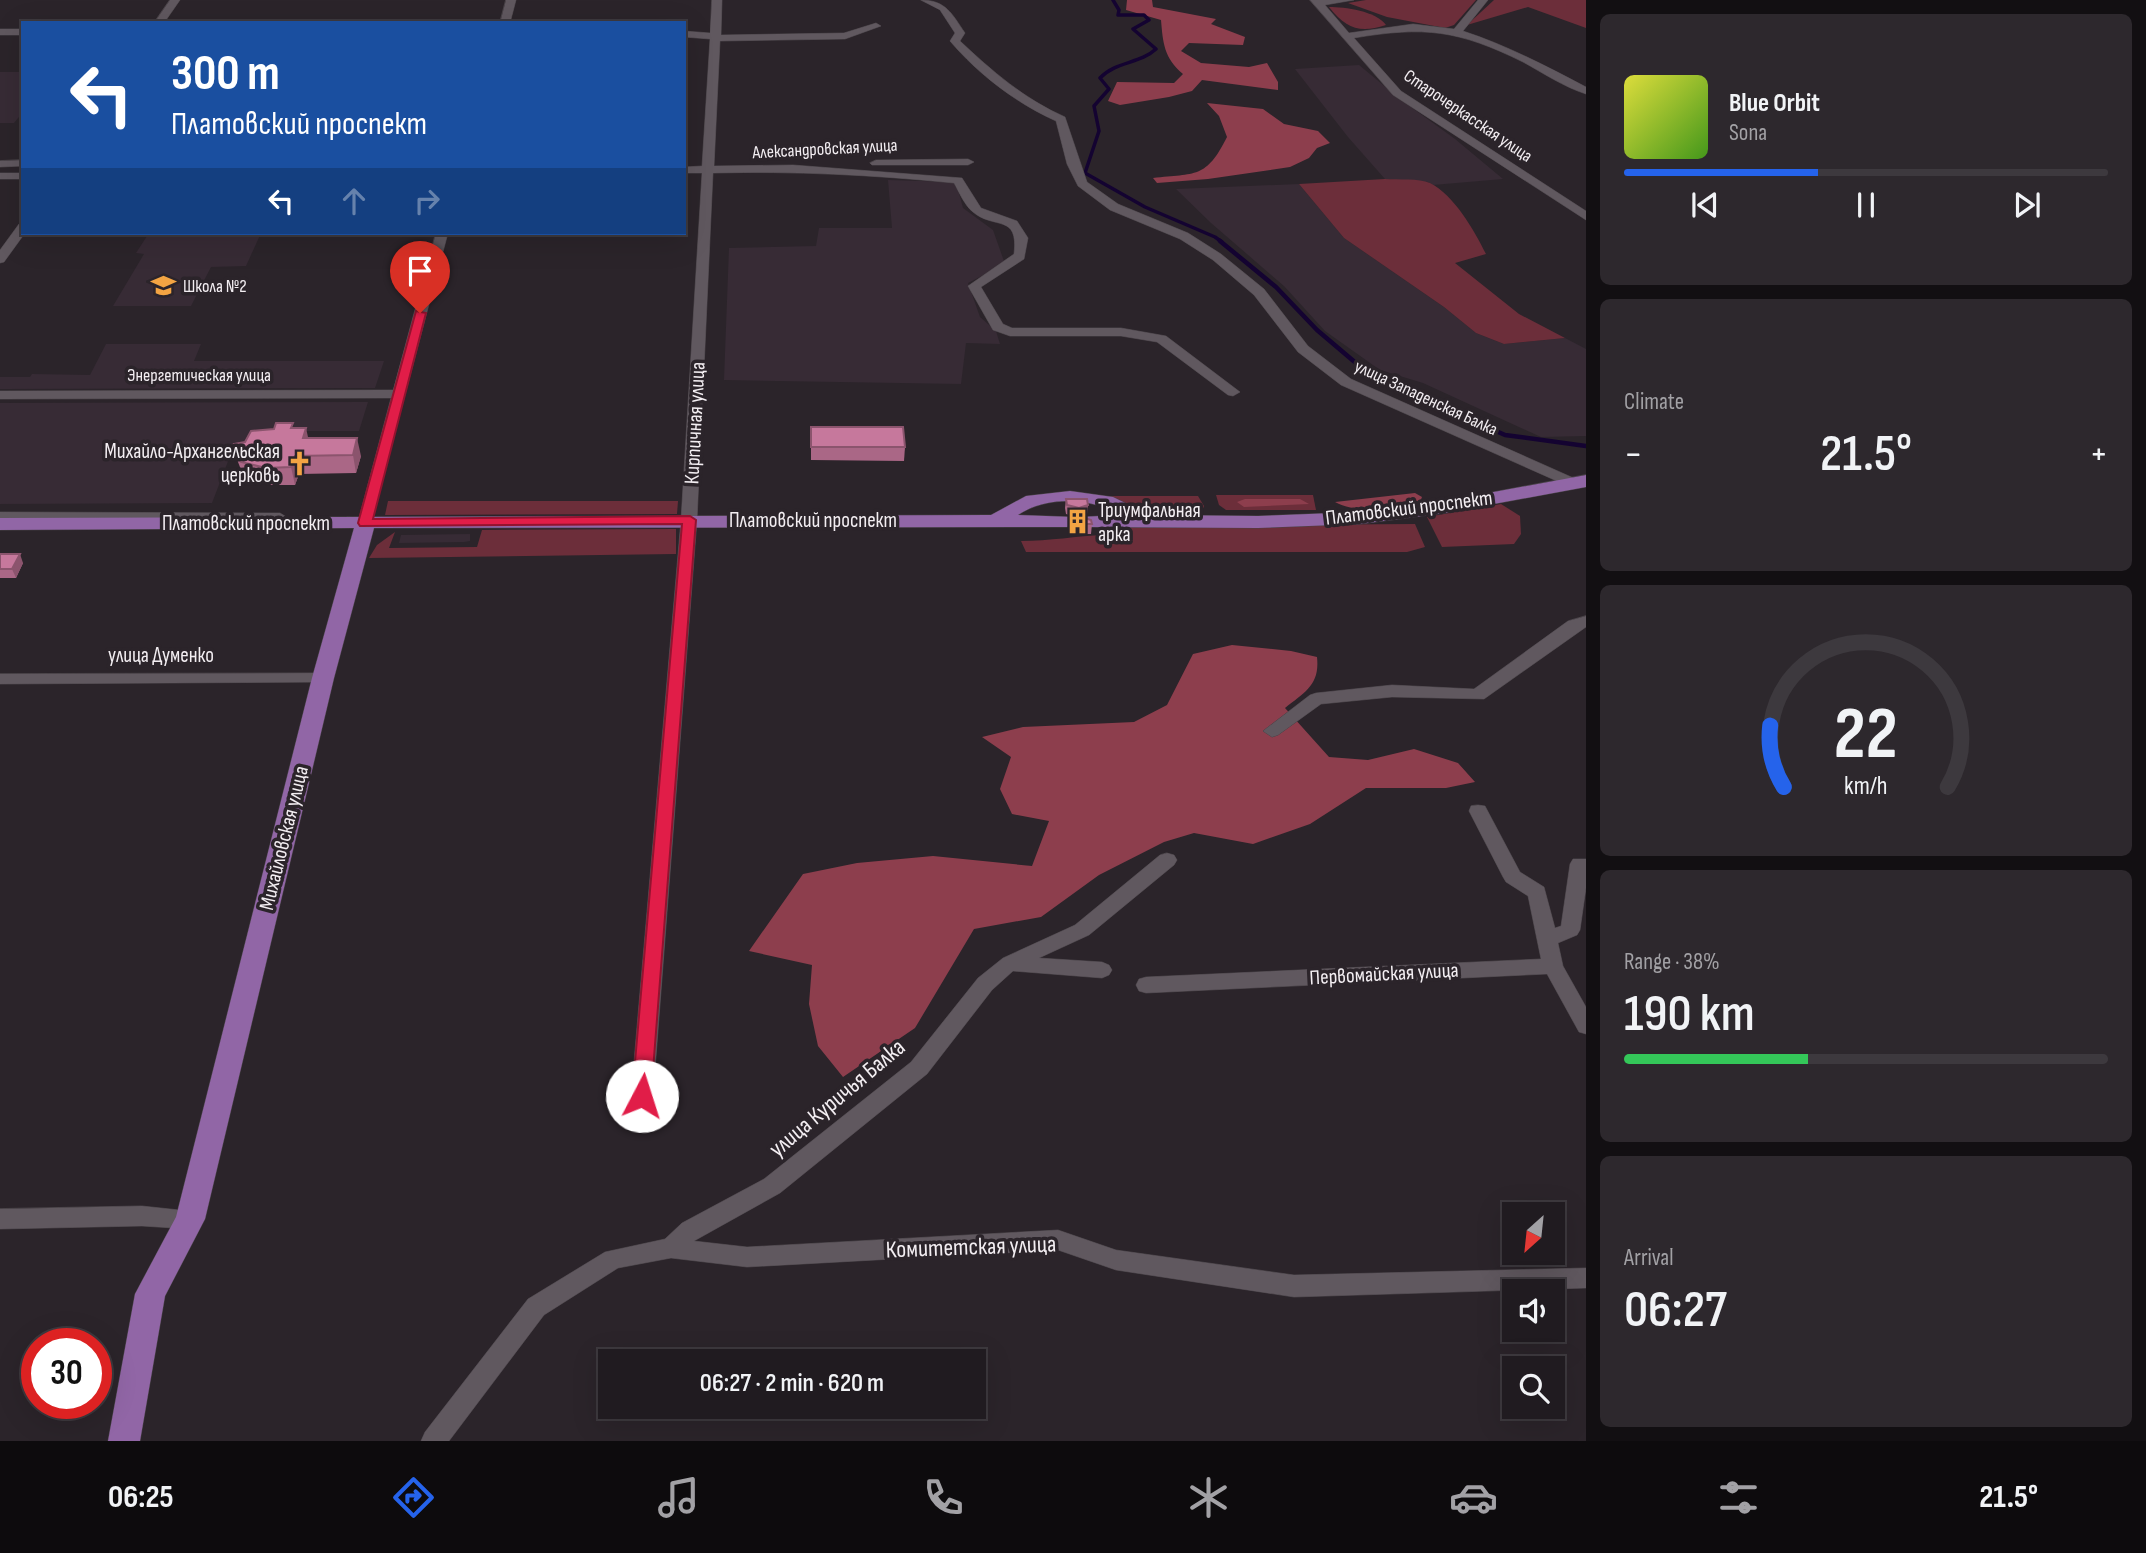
<!DOCTYPE html>
<meta charset="utf-8">
<style>
body{margin:0;font-family:"Sofia Sans Condensed",sans-serif;background:#2d282d;color:#f1f3f6;height:100vh;display:flex;flex-direction:column;font-size:26px;white-space:nowrap}
*{box-sizing:border-box;margin:0}
p{font-size:23px;color:#a2a1a5}
.icon{flex:none;width:38px;height:38px;fill:none;stroke:currentColor;stroke-width:2;stroke-linecap:round;stroke-linejoin:round}
.map{position:relative;flex:1;overflow:hidden}
.sheet{display:flex;flex-direction:column;gap:14px;padding:14px;background:#120f12;width:560px}
.sheet>*{flex:none}
.hud{position:absolute;left:21px;top:21px;width:665px;height:214px;border-radius:0px;box-shadow:0 7px 28px #0002,0 0 0 2px #3d393e;background:#1a4fa0;color:#fff;overflow:hidden}
.needle{width:46px;rotate:207deg}
.controls{position:absolute;left:1502px;top:1202px;display:grid;gap:14px}
.controls a{display:grid;place-items:center;width:63px;height:63px;border-radius:0px;background:#201b20;box-shadow:0 7px 28px #0002,0 0 0 2px #3d393e;font-size:35px}
.speed{position:absolute;left:21px;top:1328px;display:flex;gap:14px;font-size:35px;font-weight:700;text-align:center}
.speed>*{display:grid;place-content:center;width:91px;height:91px;border-radius:50%;background:#201b20;box-shadow:0 7px 28px #0002,0 0 0 2px #3d393e;line-height:1}
.speed .limit{border:10px solid #d22;background:#fff;color:#111}
.pin{position:absolute;display:grid;place-items:center;width:60px;height:60px;color:#fff;margin:-72px -30px;border-radius:50% 50% 50% 0;rotate:-45deg;box-shadow:0 0 7px #0007}
.pin .icon{rotate:45deg}
.me{position:absolute;width:77px;margin:-38px;rotate:5deg;stroke-linejoin:round;filter:drop-shadow(0 0 5px #0008)}
.turn{display:flex;align-items:center;gap:24px;height:147px;padding:0 35px;font-size:32px}
.turn .icon{width:91px;height:91px;stroke-width:2.5}
.turn b{display:block;font-size:49px;line-height:60px}
.lanes{display:flex;align-items:center;height:66px;padding:0 35px;background:#0003;justify-content:center;gap:35px;direction:ltr}
.lanes .off{opacity:.35}
.big{font-size:52px;font-weight:600;line-height:1.1}
.sheet .card{flex:1;display:flex;flex-direction:column;justify-content:center;gap:10px;min-width:0;padding:0 24px;border-radius:10px;background:#2d282d}
.sheet .dial{align-items:center;gap:0}
.dial svg{height:182px;overflow:visible;fill:none;stroke:#3d393e;stroke-width:7;stroke-linecap:round;text-anchor:middle}
.dial text{fill:#f1f3f6;stroke:none}
.song{display:flex;align-items:center;gap:21px}
.cover{width:84px;height:84px;border-radius:10px;background:linear-gradient(135deg,hsl(60 70% 55%),hsl(100 70% 35%))}
.played{height:7px;border-radius:4px;background:linear-gradient(90deg,#2563eb 40%,#3d393e 40%)}
.keys{display:flex;justify-content:space-around;direction:ltr}
.heat{display:flex;justify-content:space-between;align-items:center;font-size:38px;direction:ltr}
.charge{height:10px;border-radius:5px;background:linear-gradient(90deg,#34c759 38%,#3d393e 0)}
.trip{position:absolute;left:598px;top:1349px;width:388px;height:70px;border-radius:0px;background:#201b20;box-shadow:0 7px 28px #0002,0 0 0 2px #3d393e;font-weight:600;line-height:70px;text-align:center}
.tab-bar{display:flex;height:112px;justify-content:space-around;align-items:center;background:#0d0b0d;color:#a2a1a5}
.tab-bar .icon{width:49px;height:49px}
.tab-bar .selected{color:#2563eb}
.tab-bar b{font-size:32px;color:#f1f3f6}
main{display:flex;flex:1;min-height:0}
.map>svg:first-child{display:block}
</style>
<main>
<div class="map">
<svg width="1586" height="1441" viewBox="0 0 1586 1441">
<rect width="100%" height="100%" fill="#2b242a"/>
<g fill="#372b35">
<path d="M 1359,65 L 1400,99 L 1455,139 L 1503,179 L 1433,185 L 1428,182 L 1385,179 L 1348,137 L 1295,69 Z"/>
<path d="M 0,72 L 23,72 L 23,112 L 14,123 L 0,123 Z"/>
<path d="M 888,180 L 956,182 L 963,208 L 993,230 L 1005,264 L 968,283 L 980,317 L 996,331 L 1000,344 L 966,343 L 961,384 L 724,380 L 729,248 L 816,246 L 819,228 L 892,228 Z"/>
<path d="M 1299,184 L 1344,238 L 1444,307 L 1476,333 L 1504,344 L 1565,338 L 1586,349 L 1586,436 L 1541,437 L 1423,383 L 1380,370 L 1325,331 L 1284,286 L 1211,223 L 1176,189 Z"/>
<path d="M 149,233 L 261,233 L 246,266 L 211,267 L 191,306 L 113,306 L 144,254 L 136,253 Z"/>
<path d="M 106,344 L 201,344 L 194,361 L 384,361 L 375,388 L 0,389 L 0,377 L 30,377 L 32,374 L 90,375 Z"/>
<path d="M 368,402 L 359,431 L 280,431 L 232,451 L 212,503 L 0,504 L 0,403 Z"/>
<path d="M 470,534 L 470,541 L 464,542 L 399,543 L 401,535 Z"/>
</g>
<g fill="#6c2e3a">
<path d="M 1366,0 L 1476,0 L 1454,25 L 1445,28 L 1387,17 L 1348,3 Z"/>
<path d="M 1494,0 L 1586,0 L 1586,28 L 1528,7 L 1467,25 Z"/>
<path d="M 1329,7 C 1345,7 1376,11 1386,25 C 1359,34 1346,28 1329,7 Z"/>
<path d="M 1385,179 C 1398,180 1419,178 1430,183 C 1454,195 1474,230 1486,254 L 1455,263 L 1519,314 L 1565,338 L 1504,344 L 1476,333 L 1444,307 L 1344,238 L 1299,184 Z"/>
<path d="M 1216,495 L 1313,495 L 1316,510 L 1226,510 L 1219,505 Z"/>
<path d="M 1107,496 L 1198,496 L 1204,506 L 1202,511 L 1194,512 L 1146,513 Z"/>
<path d="M 388,501 L 678,501 L 677,514 L 385,515 Z"/>
<path d="M 1501,504 L 1520,516 L 1521,534 L 1514,544 L 1442,547 L 1427,517 Z"/>
<path d="M 1415,524 L 1425,547 L 1407,552 L 1026,552 L 1021,541 C 1050,541 1076,536 1105,535 L 1103,526 Z"/>
<path d="M 676,529 L 676,554 L 369,558 L 377,545 L 395,532 L 389,548 L 477,547 L 482,530 Z"/>
</g>
<g fill="#8d3e4d">
<path d="M 1127,0 L 1152,0 L 1153,7 L 1216,19 L 1211,24 L 1245,37 L 1243,45 L 1189,43 L 1181,51 L 1201,63 L 1249,67 L 1267,63 L 1278,82 L 1278,90 L 1202,80 L 1192,91 L 1169,97 L 1120,105 L 1108,101 L 1117,82 L 1174,83 L 1183,74 C 1164,58 1163,43 1161,20 L 1126,10 Z"/>
<path d="M 1207,103 L 1263,109 L 1284,124 L 1318,131 L 1330,143 L 1317,148 L 1309,158 L 1290,167 L 1208,179 L 1157,183 L 1153,178 C 1196,173 1206,179 1227,137 L 1219,116 Z"/>
<path d="M 1415,493 L 1422,497 L 1420,502 C 1395,507 1358,515 1335,502 Z"/>
<path d="M 1245,499 L 1300,499 L 1309,504 L 1244,507 L 1237,502 Z"/>
<path d="M 1232,645 L 1291,651 L 1317,657 C 1320,685 1305,692 1285,708 L 1329,757 L 1368,760 L 1414,749 L 1458,763 L 1475,782 L 1446,788 L 1366,788 L 1310,824 L 1253,844 L 1194,833 L 1164,842 L 1099,875 L 1041,917 L 974,929 L 915,1028 L 843,1077 L 818,1046 L 809,1004 L 812,965 L 749,951 L 803,874 L 857,863 L 933,856 L 1032,866 L 1049,821 L 1012,814 L 1000,789 L 1011,757 L 982,737 L 1023,727 L 1134,722 L 1167,705 L 1193,654 Z"/>
</g>
<g fill="none" stroke-linecap="round" stroke-linejoin="round">
<path stroke="#140331" stroke-width="3.5" d="M 1113,0 L 1119,10 L 1118,15 L 1144,15 L 1149,20 L 1133,29 L 1156,49 C 1140,64 1116,61 1100,78 L 1109,89 L 1094,106 L 1099,131 L 1085,173 L 1145,207 L 1215,237 L 1222,242"/>
<path stroke="#140331" stroke-width="4.5" d="M 1220,241 L 1276,287 L 1317,330 L 1370,375 L 1505,435 L 1586,446"/>
<defs>
<g id="minor">
<path d="M 170,0 L 180,0 L 164,23 L 154,23 Z"/>
<path d="M 506,0 L 516,0 L 510,23 L 500,23 Z"/>
<path d="M 712,0 L 722,0 L 721,35 L 844,33 L 876,23 L 881,26 L 845,39 L 720,41 L 714,166 L 793,165 L 962,178 L 981,208 L 1017,221 L 1028,238 L 1024,259 L 981,287 L 1003,324 L 1012,328 L 1121,328 L 1166,336 L 1240,392 L 1233,396 L 1228,395 L 1157,342 L 1121,336 L 1010,336 L 993,330 L 968,286 L 1014,254 C 1019,213 994,230 973,212 C 965,206 959,192 954,183 C 874,175 794,171 713,173 L 697,520 L 653,1096 L 650,1102 L 642,1105 L 634,1102 L 631,1096 L 681,520 L 702,173 L 684,173 L 684,167 L 702,166 L 710,39 L 684,37 L 684,31 L 710,33 Z"/>
<path d="M 921,0 C 946,0 952,14 965,33 L 960,41 C 992,71 1024,99 1065,117 L 1087,182 L 1118,204 L 1188,233 L 1221,254 L 1264,289 L 1308,346 L 1351,379 L 1578,480 L 1580,483 L 1578,486 L 1568,486 L 1341,385 L 1298,352 L 1254,295 L 1213,260 L 1180,239 L 1110,210 L 1078,186 L 1067,164 L 1056,121 C 1016,103 978,74 950,41 L 955,33 L 940,10 Z"/>
<path d="M 1310,0 L 1354,0 L 1325,5 L 1349,33 L 1413,24 L 1454,29 L 1478,0 L 1488,0 L 1463,31 C 1506,45 1546,66 1586,87 L 1586,94 C 1564,87 1543,73 1523,62 C 1458,30 1425,26 1354,38 L 1401,91 L 1586,211 L 1586,220 L 1393,95 Z"/>
<rect x="0" y="29" width="23" height="6"/>
<path d="M 23,160 L 23,166 L 0,167 L 0,161 Z"/>
<path d="M 876,160 L 968,159 L 974,162 L 968,165 L 872,165 L 870,163 Z"/>
<rect x="0" y="173" width="23" height="6"/>
<path d="M 23,223 L 23,233 L 25,233 L 4,262 L 0,263 L 0,250 L 19,224 Z"/>
<path d="M 436,233 L 448,233 L 370,526 L 347,527 L 339,522 L 347,517 L 359,518 L 391,398 L 0,399 L 0,391 L 393,390 Z"/>
<path d="M 0,512 L 280,513 L 288,518 L 280,523 L 0,522 Z"/>
<path d="M 1586,616 L 1586,627 L 1484,699 L 1392,697 L 1321,704 L 1278,735 L 1272,737 L 1263,731 L 1310,695 L 1316,693 L 1392,685 L 1474,689 L 1568,621 Z"/>
<path d="M 323,673 L 329,674 L 332,678 L 329,682 L 0,684 L 0,674 Z"/>
<path d="M 1478,805 L 1485,806 L 1520,872 L 1544,887 L 1555,928 L 1561,926 L 1570,864 L 1573,859 L 1586,859 L 1586,888 L 1580,930 L 1577,935 L 1558,943 L 1563,966 L 1586,1007 L 1586,1034 L 1579,1032 L 1547,974 L 1146,993 L 1139,991 L 1136,985 L 1139,979 L 1146,977 L 1541,959 L 1528,896 L 1506,882 L 1503,877 L 1469,811 L 1471,806 Z"/>
<path d="M 1167,853 L 1174,855 L 1177,860 L 1174,865 L 1089,935 L 1039,958 L 1102,962 L 1109,965 L 1112,970 L 1109,975 L 1102,978 L 1013,971 L 992,990 L 927,1074 L 780,1193 L 694,1241 L 747,1247 L 1058,1230 L 1116,1250 L 1294,1275 L 1586,1268 L 1586,1288 L 1294,1297 L 1116,1270 L 1058,1250 L 747,1267 L 671,1258 L 618,1268 L 544,1315 L 449,1441 L 421,1441 L 425,1432 L 528,1299 L 605,1252 L 665,1239 L 682,1223 L 764,1179 L 911,1062 L 978,978 L 1003,958 L 1075,925 L 1160,855 Z"/>
<path d="M 142,1206 L 198,1212 L 201,1219 L 198,1226 L 190,1229 L 142,1226 L 0,1229 L 0,1209 Z"/>
</g>
<path id="major" d="M 1586,475 L 1586,487 L 1445,513 L 1360,524 L 1258,528 L 1088,527 L 1081,525 L 1078,521 L 1081,517 L 1119,515 C 1091,497 1046,496 1018,515 L 1074,517 L 1077,521 L 1074,525 L 1067,527 L 374,528 L 334,678 L 205,1219 L 165,1296 L 140,1441 L 108,1441 L 135,1294 L 176,1217 L 312,678 L 354,528 L 0,530 L 0,518 L 991,515 L 1026,496 L 1070,491 L 1113,497 L 1150,515 L 1258,516 L 1360,512 L 1445,501 Z"/>
</defs>
<use href="#minor" stroke="#494348" stroke-width="1"/>
<use href="#major" stroke="#494348" stroke-width="1"/>
<use href="#minor" fill="#60585f" fill-rule="evenodd"/>
<use href="#major" fill="#9166a6" fill-rule="evenodd"/>
</g>
<g fill="#aa6786">
<path d="M 811,427 L 905,447 L 904,461 L 811,460 Z"/>
<path d="M 294,428 L 308,438 L 361,456 L 356,473 L 299,474 L 295,485 L 270,485 L 245,480 L 238,462 L 234,444 L 245,442 Z"/>
<path d="M 1066,499 L 1088,505 L 1087,514 L 1080,516 L 1092,524 L 1091,534 L 1070,534 L 1069,529 L 1070,520 L 1076,517 L 1066,514 L 1065,508 Z"/>
<path d="M 0,554 L 23,563 L 16,578 L 0,578 Z"/>
</g>
<g fill="#8b546d">
<path d="M 306,428 L 310,446 L 303,438 Z"/>
<path d="M 357,438 L 361,456 L 356,473 L 353,455 Z"/>
<path d="M 295,456 L 299,474 L 295,485 L 291,467 Z"/>
<path d="M 1088,505 L 1087,514 L 1077,517 L 1079,508 Z"/>
<path d="M 20,554 L 23,563 L 16,578 L 12,569 Z"/>
</g>
<g fill="#c6789c" stroke="#8b546d" stroke-width="2">
<path d="M 276,423 L 293,423 L 291,428 L 306,428 L 303,438 L 357,438 L 353,455 L 295,456 L 291,467 L 266,468 L 241,462 L 234,444 L 245,442 L 251,431 L 274,429 Z"/>
<path d="M 811,427 L 903,427 L 905,447 L 811,447 Z"/>
<path d="M 1066,499 L 1087,499 L 1088,505 L 1079,508 L 1067,505 Z"/>
<path d="M 1079,516 L 1091,520 L 1092,524 L 1071,524 L 1070,520 Z"/>
<path d="M 0,554 L 20,554 L 12,569 L 0,569 Z"/>
</g>
<path fill="#e11d48" stroke="#92132f" stroke-width="2" d="M 416,311 L 426,313 L 373,519 L 690,516 L 696,520 L 651,1096 L 649,1102 L 642,1104 L 635,1102 L 632,1096 L 682,524 L 360,526 L 358,523 Z"/>
<defs>
<symbol id="school-bare" viewBox="-9 -9 18 18"><path d="M0-5L7-2L0 1L-7-2ZM-4 1L0 2.5L4 1V4Q0 6-4 4Z" fill="#f3a443" stroke="#2b242a" stroke-width="2.5" paint-order="stroke"/></symbol>
<symbol id="church-bare" viewBox="-9 -9 18 18"><path d="M-1.2-6h2.4v3.5h3.3v2.4h-3.3V6h-2.4V-.1h-3.3v-2.4h3.3Z" fill="#f3a443" stroke="#2b242a" stroke-width="2.5" paint-order="stroke"/></symbol>
<symbol id="building-bare" viewBox="-9 -9 18 18"><path d="M-4-6H4V6H1V3H-1V6H-4ZM-2.5-4.3h1.7v1.8h-1.7ZM.8-4.3h1.7v1.8H.8ZM-2.5-1h1.7V.8h-1.7ZM.8-1h1.7V.8H.8Z" fill="#f3a443" stroke="#2b242a" stroke-width="2.5" paint-order="stroke"/></symbol>
</defs>
<g fill-rule="evenodd">
<use href="#school-bare" x="146" y="268" width="35" height="35"/>
<use href="#church-bare" x="282" y="446" width="35" height="35"/>
<use href="#building-bare" x="1060" y="504" width="35" height="35"/>
</g>
<g text-anchor="middle" dominant-baseline="central" stroke-width="7" stroke-linejoin="round" paint-order="stroke">
<g font-size="18" fill="#f3eef2" stroke="#2b242a">
<text transform="translate(1468 116) rotate(34)">Старочеркасская улица</text>
<text transform="translate(825 149) rotate(-3)">Александровская улица</text>
<text x="199" y="375">Энергетическая улица</text>
<text transform="translate(1426 398) rotate(25)">улица Западенская Балка</text>
</g>
<g font-size="18" fill="#f3eef2" stroke="#2b242a" text-anchor="start">
<text x="183" y="286">Школа №2</text>
</g>
<g font-size="21" fill="#f3eef2" stroke="#2b242a">
<text transform="translate(695 423) rotate(-87)">Кирпичная улица</text>
<text transform="translate(1409 508) rotate(-7)">Платовский проспект</text>
<text x="813" y="520">Платовский проспект</text>
<text x="246" y="523">Платовский проспект</text>
<text x="161" y="655">улица Думенко</text>
<text transform="translate(284 838) rotate(-76)">Михайловская улица</text>
<text transform="translate(1384 974) rotate(-3)">Первомайская улица</text>
</g>
<g font-size="21" fill="#f3eef2" stroke="#2b242a" text-anchor="end">
<text x="280" y="451">Михайло-Архангельская<tspan x="280" dy="24">церковь</tspan></text>
<text x="1098" y="510" text-anchor="start">Триумфальная<tspan x="1098" dy="24">арка</tspan></text>
</g>
<g font-size="24" fill="#f3eef2" stroke="#2b242a">
<text transform="translate(837 1098) rotate(-40)">улица Куричья Балка</text>
<text transform="translate(971 1247) rotate(-2)">Комитетская улица</text>
</g>
</g>
</svg>
<div class="controls">
<a><svg class="needle" viewBox="-14 -14 28 28"><path d="M0-13l5 13h-10z" fill="#e53935"/><path d="M0 13l5-13h-10z" fill="#a2a1a5"/></svg></a>
<a><svg class="icon" aria-label="sound" viewBox="0 0 24 24"><path d="M4 9h4l5-4v14l-5-4H4zM17 9q2 3 0 6"/></svg></a>
<a><svg class="icon" aria-label="search" viewBox="0 0 24 24"><circle cx="10" cy="10" r="6"/><path d="M15 15l6 6"/></svg></a>
</div>
<div class="speed"><div class="limit">30</div></div>
<div class="pin" style="left:420px;top:313px;background:#d93025"><svg class="icon" aria-label="arrive" viewBox="0 0 24 24"><path d="M6 21V4h12l-3 4 3 4H6"/></svg></div>
<svg class="me" style="left:642px;top:1096px" viewBox="-20 -20 40 40"><circle r="19" fill="#fff"/><path d="M0-13L10 11 0 6-10 11z" fill="#e11d48"/></svg>
<div class="trip">06:27 · 2 min · 620 m</div>
<div class="hud">
<div class="turn"><svg class="icon" aria-label="left" viewBox="0 0 24 24"><path d="M17 20v-9H6M10 6l-5 5 5 5"/></svg><div><b>300 m</b>Платовский проспект</div></div>
<div class="lanes"><svg class="icon" aria-label="left" viewBox="0 0 24 24"><path d="M17 20v-9H6M10 6l-5 5 5 5"/></svg><svg class="icon off" aria-label="ahead" viewBox="0 0 24 24"><path d="M12 20V5M6 11l6-6 6 6"/></svg><svg class="icon off" aria-label="right" viewBox="0 0 24 24"><path d="M7 20v-9h11M14 6l5 5-5 5"/></svg></div>
</div>
</div>
<section class="sheet">
<div class="card">
<div class="song"><i class="cover"></i><div><b>Blue Orbit</b><p>Sona</p></div></div>
<div class="played"></div>
<div class="keys"><svg class="icon" aria-label="previous" viewBox="0 0 24 24"><path d="M18 5L8 12l10 7zM5 5v14"/></svg><svg class="icon" aria-label="pause" viewBox="0 0 24 24"><path d="M8 5v14M16 5v14"/></svg><svg class="icon" aria-label="next" viewBox="0 0 24 24"><path d="M6 5l10 7-10 7zM19 5v14"/></svg></div>
</div>
<div class="card"><p>Climate</p>
<div class="heat"><a>−</a><b class="big">21.5°</b><a>+</a></div>
</div>
<div class="card dial"><svg viewBox="0 0 100 80">
<path d="M14 69A42 42 0 1 1 86 69"/>
<path d="M14 69A42 42 0 0 1 8 42" stroke="#2563eb"/>
<text x="50" y="56" font-size="32" font-weight="700">22</text>
<text x="50" y="72" font-size="11">km/h</text>
</svg></div>
<div class="card"><p>Range · 38%</p><b class="big">190 km</b><div class="charge"></div></div>
<div class="card"><p>Arrival</p><b class="big">06:27</b></div>
</section>
</main>
<nav class="tab-bar">
<b>06:25</b>
<svg class="icon selected" aria-label="directions" viewBox="0 0 24 24"><path d="M12 3l9 9-9 9-9-9zM9 14v-3h6M13 9l2 2-2 2"/></svg>
<svg class="icon" aria-label="music" viewBox="0 0 24 24"><path d="M9 18V5l10-2v13"/><circle cx="6" cy="18" r="3"/><circle cx="16" cy="16" r="3"/></svg>
<svg class="icon" aria-label="phone" viewBox="0 0 24 24"><path d="M5 4h4l2 5-3 2q2 4 5 5l2-3 5 2v4C11 20 4 13 5 4z"/></svg>
<svg class="icon" aria-label="climate" viewBox="0 0 24 24"><path d="M12 3v18M4 7l16 10M4 17L20 7"/></svg>
<svg class="icon" aria-label="car" viewBox="0 0 24 24"><path d="M5 17H2v-5l4-1 3-4h7l3 4 3 1v5h-3M9 17h6M6 11h13"/><circle cx="7" cy="17" r="2"/><circle cx="17" cy="17" r="2"/></svg>
<svg class="icon" aria-label="filters" viewBox="0 0 24 24"><path d="M4 7h16M4 17h16"/><circle cx="9" cy="7" r="2"/><circle cx="15" cy="17" r="2"/></svg>
<b>21.5°</b>
</nav>
